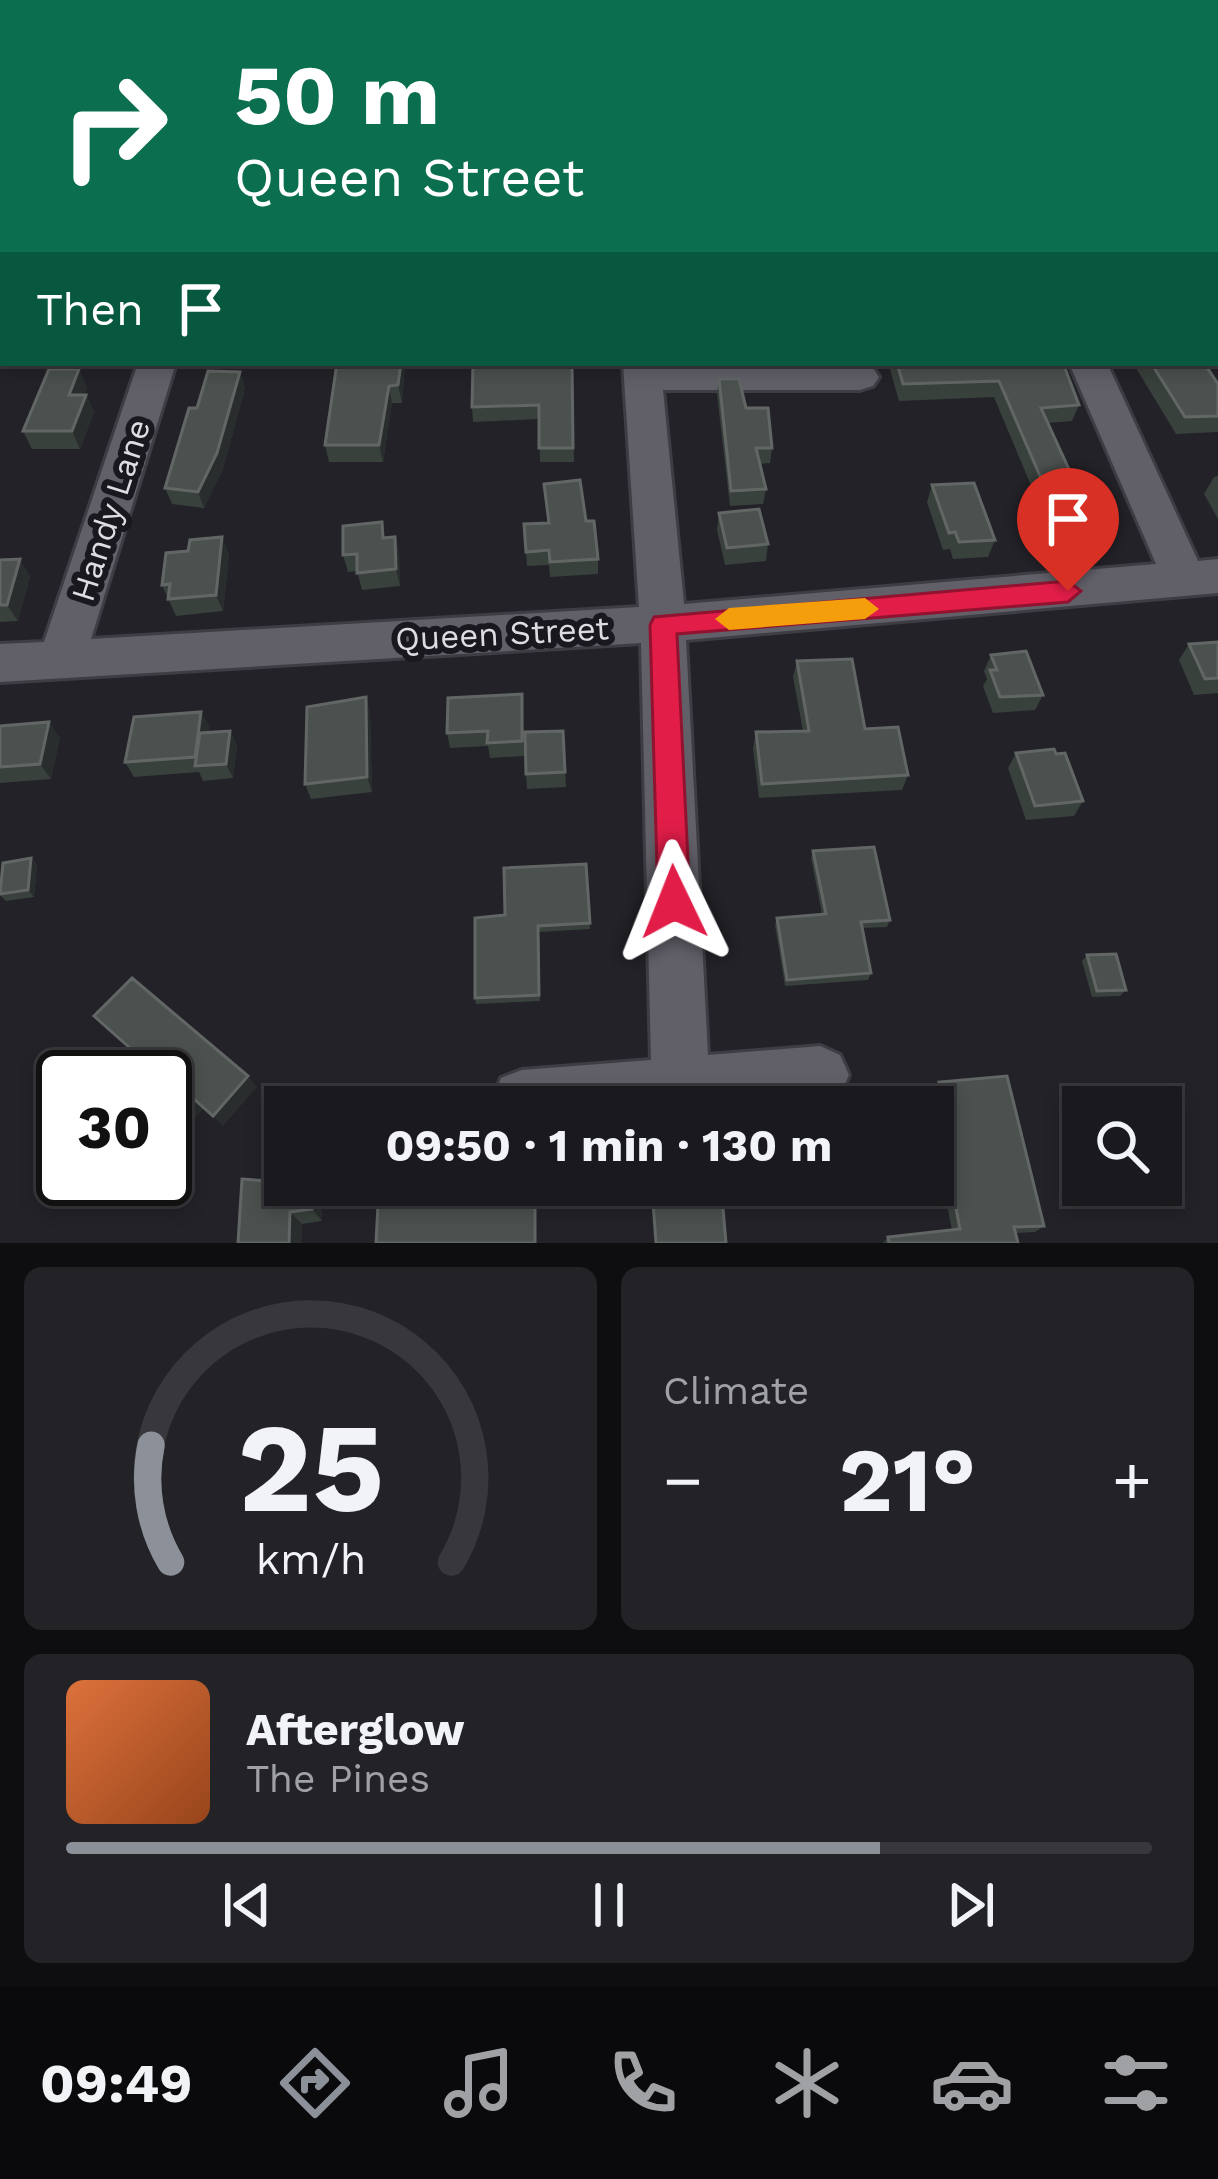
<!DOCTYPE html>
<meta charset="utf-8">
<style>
body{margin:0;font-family:"Work Sans",sans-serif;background:#232327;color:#f1f3f6;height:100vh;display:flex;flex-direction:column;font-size:45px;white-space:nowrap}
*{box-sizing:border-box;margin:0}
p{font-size:39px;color:#9fa1a4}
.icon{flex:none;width:66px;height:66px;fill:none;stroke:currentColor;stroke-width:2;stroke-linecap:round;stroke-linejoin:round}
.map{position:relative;height:1243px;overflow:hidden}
.panel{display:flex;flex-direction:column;gap:24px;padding:24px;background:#0e0e10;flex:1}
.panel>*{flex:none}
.guide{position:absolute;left:0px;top:0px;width:1218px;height:366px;box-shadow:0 6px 18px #0003,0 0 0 3px #38383c;background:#0b6e4f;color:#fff;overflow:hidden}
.buttons{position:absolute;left:1062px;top:1086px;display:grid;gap:24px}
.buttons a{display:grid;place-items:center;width:120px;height:120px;border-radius:0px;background:#1a1a1e;box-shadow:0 6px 18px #0003,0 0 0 3px #38383c;font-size:60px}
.speed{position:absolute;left:36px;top:1050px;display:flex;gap:24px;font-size:60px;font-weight:700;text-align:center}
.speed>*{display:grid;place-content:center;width:156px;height:156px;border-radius:50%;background:#1a1a1e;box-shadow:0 6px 18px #0003,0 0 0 3px #38383c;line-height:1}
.speed .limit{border:6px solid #111;border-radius:18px;background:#fff;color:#111}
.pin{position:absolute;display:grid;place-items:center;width:102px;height:102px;color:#fff;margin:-123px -51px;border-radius:50% 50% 50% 0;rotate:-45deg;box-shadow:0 0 12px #0007}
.pin .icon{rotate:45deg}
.me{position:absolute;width:132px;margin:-66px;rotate:358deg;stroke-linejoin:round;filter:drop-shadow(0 0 9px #0008)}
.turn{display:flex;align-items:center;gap:42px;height:252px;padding:0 36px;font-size:54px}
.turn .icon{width:156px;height:156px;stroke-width:2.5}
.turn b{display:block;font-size:84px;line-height:102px}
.then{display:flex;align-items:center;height:114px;padding:0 36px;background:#0003;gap:24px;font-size:45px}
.big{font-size:90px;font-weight:700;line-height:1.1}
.panel .card{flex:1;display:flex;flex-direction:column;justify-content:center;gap:18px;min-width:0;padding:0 42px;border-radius:18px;background:#232327}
.panel .dial{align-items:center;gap:0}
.dial svg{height:312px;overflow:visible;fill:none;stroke:#38383c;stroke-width:7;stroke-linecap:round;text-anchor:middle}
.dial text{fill:#f1f3f6;stroke:none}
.song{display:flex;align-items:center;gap:36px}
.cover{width:144px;height:144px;border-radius:18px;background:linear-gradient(135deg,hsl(20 70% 55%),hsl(20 70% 35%))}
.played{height:12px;border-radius:6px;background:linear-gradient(90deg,#8c9099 75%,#38383c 75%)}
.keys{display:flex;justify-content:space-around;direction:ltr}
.heat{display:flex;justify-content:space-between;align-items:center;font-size:66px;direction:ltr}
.panel .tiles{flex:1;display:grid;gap:24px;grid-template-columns:1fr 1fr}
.card:last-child{grid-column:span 2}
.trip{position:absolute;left:264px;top:1086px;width:690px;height:120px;border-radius:0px;background:#1a1a1e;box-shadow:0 6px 18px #0003,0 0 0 3px #38383c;font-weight:700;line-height:120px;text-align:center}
.dock{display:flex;height:192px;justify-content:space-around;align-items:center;background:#0a0a0c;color:#9fa1a4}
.dock .icon{width:84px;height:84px}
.dock .current{color:#8c9099}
.dock b{font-size:54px;color:#f1f3f6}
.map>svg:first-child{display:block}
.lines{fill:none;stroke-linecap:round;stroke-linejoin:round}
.minor-casing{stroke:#3d3d43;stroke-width:6}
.minor{fill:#616069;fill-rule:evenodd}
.wall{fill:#39413c}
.shaded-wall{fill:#292d2d}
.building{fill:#4b514e;stroke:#626765;stroke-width:3}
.route{fill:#e11d48;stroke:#92132f;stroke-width:3}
.slow{fill:#f59e0b}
.labels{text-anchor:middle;stroke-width:12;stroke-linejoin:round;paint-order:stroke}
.street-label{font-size:33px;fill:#dcdce1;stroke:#19181f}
</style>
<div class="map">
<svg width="1218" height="1243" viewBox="0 0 1218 1243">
<rect width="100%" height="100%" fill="#222228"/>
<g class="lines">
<!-- minor casing -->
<g class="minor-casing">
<path id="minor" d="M11 0H39L10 3Z
M313 0H341L312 3Z
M606 0H634V3H606Z
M1165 0H1194L1196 3H1167Z
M1215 37 1218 38V59L1215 58Z
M3 39V62L0 63V40Z
M138 363H176L91 639 639 607 623 363 860 364 873 368 879 377 873 386 860 390H663L684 604 1156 564 1069 363H1107L1198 561 1218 559V593L686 640 708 1055 820 1046 840 1055 849 1075 840 1095 820 1104 496 1107 493 1099 501 1078 522 1070 651 1060 641 643 0 682V644L44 642Z"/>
</g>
<!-- minor -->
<use href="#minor" class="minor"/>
</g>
<!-- wall -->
<path class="wall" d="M215 0H278L277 3H216Z
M405 363 402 403H392L383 462H329L325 445Z
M572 363 574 462H540L539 419 473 422 472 407Z
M891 363H1063L1079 405 1072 421 1048 423 1078 489 1099 518 1092 534 1045 535 1035 506 1037 500 994 397 899 401 890 369Z
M1133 363H1204L1218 384V432L1176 434Z
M240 372 245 388 223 469 204 508 172 504 165 488 197 408Z
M719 379 746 408 772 448 770 463 759 464 766 489 763 504 730 506 717 394Z
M87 387 84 395H86L94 412 80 449H32L23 431Z
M1218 476V519L1204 494 1214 477Z
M544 484 586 521 598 559V574L550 577 549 565 527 566 524 524 548 523Z
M932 485 995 540 988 557 953 559 950 549 943 550 927 502Z
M719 513 768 544 766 561 725 565 717 530Z
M395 537 399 553 400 586 362 590 357 571 348 572 343 555 386 538Z
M229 554 223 611 176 616 162 585Z
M0 560 30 576 18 621 0 622Z
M1218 642V693L1194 695 1179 660 1189 644Z
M991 655 1043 695 1035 710 993 713 983 686 987 679 984 671Z
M797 661 865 729 908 775 902 790 759 798 753 748 756 732 803 731 793 677Z
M366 697 370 713 372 792 311 799 305 784Z
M523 709 524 756 490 758 488 746 450 748 447 733Z
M201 712 209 727 208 732 230 731 237 746 233 778 203 781 199 772 134 777 125 762Z
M0 726 60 737 51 779 0 783Z
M563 731 566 787 527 789 526 774Z
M1016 753 1083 801 1074 816 1026 820 1008 768Z
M813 851 890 920 887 927 862 928 871 973 868 980 785 986 775 925 777 918 822 914 811 858Z
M31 858 37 865 34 897 6 901 0 895V887Z
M586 864 590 929 539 932 540 1001 476 1004 475 998 505 915Z
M1087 955 1126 990 1120 996 1092 997 1082 961Z
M939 1082 1044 1226 1035 1232 1016 1233 1018 1243H883L888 1237 952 1230 938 1159 946 1151 932 1091Z
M272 1184 317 1185 322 1191V1221L302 1224 301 1243Z"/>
<!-- shaded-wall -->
<path class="shaded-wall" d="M401 363H405L402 403 398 385Z
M79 369 87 387 77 412 69 395Z
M240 372 245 388 223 469 204 508 198 492Z
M389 386 392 403 383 462 379 445Z
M86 395 94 412 80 449 72 431Z
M222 537 229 554 223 611 216 595Z
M395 537 399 553 400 586 396 569Z
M20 559 30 576 18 621 7 605Z
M366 697 370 713 372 792 367 777Z
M201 712 209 727 204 765H199L195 757Z
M49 722 60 737 51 779 40 764Z
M230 731 237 746 233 778 226 764Z
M31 858 37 865 34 897 28 890Z
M248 1076 257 1087 223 1126 213 1116Z
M194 1099 203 1109 195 1118 186 1108Z
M312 1185H317L322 1191V1221L312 1209Z
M290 1212 302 1224 301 1243H289Z"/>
<!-- building -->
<path class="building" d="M73 0H123L122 3H71Z
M372 0H414L413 3H371Z
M551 0H580V3H551Z
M673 0H704V3H674Z
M788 0H1158L1160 3H790Z
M1215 147 1218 155V303L1215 304Z
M337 363H401L398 385 389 386 379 445H325Z
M473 363H572L573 448H539V405L472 407Z
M897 363H1063L1079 405 1041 408 1078 489 1088 488 1099 518 1052 520 1041 490H1046L999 381 903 384Z
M1151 363H1204L1218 384V416L1185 417Z
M49 369H79L69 395H86L72 431H23Z
M208 371 240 372 217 453 198 492 165 488 189 408H197Z
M719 379H739L746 408H768L772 448H756L766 489 731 491Z
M580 480 586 521H594L598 559 550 562 549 550 526 552 524 524 549 523 544 484Z
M974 483 995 540 959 542 955 532 949 533 932 485Z
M759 509 768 544 727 548 719 513Z
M382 522 383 538 395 537 396 569 357 573V554L343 555V526Z
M222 537 216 595 168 599 170 584 162 585 166 553 188 551 190 540Z
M20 559 7 605H0V560Z
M1218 642V678L1205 679 1189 644Z
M1026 651 1043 695 1000 697 990 670H997L991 655Z
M852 659 865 729 898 727 908 775 762 784 756 732 809 731 797 661Z
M522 694V741L487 743 488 731 447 733 448 698Z
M366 697 367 777 305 784 307 707Z
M201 712 195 757 125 762 134 717Z
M49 722 40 764 0 767V726Z
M230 731 226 764 195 766 200 733Z
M563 731 565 772 526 774 525 732Z
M1054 749 1056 754 1065 753 1083 801 1035 806 1016 753Z
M874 847 890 920 861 922 871 973 787 980 777 918 826 914 813 851Z
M31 858 28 890 0 894 3 863Z
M586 864 590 923 538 926 539 995 475 998V918L505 915 504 868Z
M1116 954 1126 990 1097 991 1087 955Z
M132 978 248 1076 213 1116 194 1099 186 1108 165 1091V1077H148L124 1056 131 1049 94 1016Z
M1007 1076 1044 1226 1014 1227 1018 1243H889L888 1237 960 1229 945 1151H955L939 1082Z
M242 1179 269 1181V1184L285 1182V1185H312V1209L290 1212 289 1243H238Z
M379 1185H453L535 1189V1243H376Z
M721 1185 726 1243H656L652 1188Z"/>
<!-- route -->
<path class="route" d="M1068 581 1081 591 1068 602 677 634 690 902 685 913 674 917 662 913 658 902 650 625 654 617Z"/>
<!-- slow -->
<path class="slow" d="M865 598 879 609 865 619 729 630 715 619 729 608Z"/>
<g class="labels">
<!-- street labels -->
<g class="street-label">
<text transform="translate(110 510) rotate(-72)" y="12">Handy Lane</text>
<text transform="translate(502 633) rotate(-3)" y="12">Queen Street</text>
</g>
</g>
</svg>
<div class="buttons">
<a><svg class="icon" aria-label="search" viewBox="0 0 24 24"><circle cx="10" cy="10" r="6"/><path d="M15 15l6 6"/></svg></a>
</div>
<div class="speed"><div class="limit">30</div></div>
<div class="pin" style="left:1068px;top:591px;background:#d93025"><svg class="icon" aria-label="arrive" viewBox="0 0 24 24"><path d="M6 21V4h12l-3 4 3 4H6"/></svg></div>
<svg class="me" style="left:674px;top:902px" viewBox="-20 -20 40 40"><path d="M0-17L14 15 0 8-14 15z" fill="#e11d48" stroke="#fff" stroke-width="4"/></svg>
<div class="trip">09:50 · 1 min · 130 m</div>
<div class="guide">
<div class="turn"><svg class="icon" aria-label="right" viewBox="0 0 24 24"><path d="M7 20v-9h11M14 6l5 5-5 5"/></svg><div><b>50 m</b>Queen Street</div></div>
<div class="then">Then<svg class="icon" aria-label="arrive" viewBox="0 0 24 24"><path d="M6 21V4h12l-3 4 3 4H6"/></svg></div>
</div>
</div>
<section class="panel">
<div class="tiles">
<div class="card dial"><svg viewBox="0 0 100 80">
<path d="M14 69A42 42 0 1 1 86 69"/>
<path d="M14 69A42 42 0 0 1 9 39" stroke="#8c9099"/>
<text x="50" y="56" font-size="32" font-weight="700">25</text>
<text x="50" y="72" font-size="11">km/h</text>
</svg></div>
<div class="card"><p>Climate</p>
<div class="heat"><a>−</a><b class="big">21°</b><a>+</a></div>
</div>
<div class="card">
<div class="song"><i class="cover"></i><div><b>Afterglow</b><p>The Pines</p></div></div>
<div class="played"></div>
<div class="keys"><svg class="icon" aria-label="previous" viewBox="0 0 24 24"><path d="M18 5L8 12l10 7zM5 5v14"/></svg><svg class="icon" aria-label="pause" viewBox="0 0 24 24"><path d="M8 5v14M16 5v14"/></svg><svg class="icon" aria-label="next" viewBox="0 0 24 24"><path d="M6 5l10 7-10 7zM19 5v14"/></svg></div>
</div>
</div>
</section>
<nav class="dock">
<b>09:49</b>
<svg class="icon current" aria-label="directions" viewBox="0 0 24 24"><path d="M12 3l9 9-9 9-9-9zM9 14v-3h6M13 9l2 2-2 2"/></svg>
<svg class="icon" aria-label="music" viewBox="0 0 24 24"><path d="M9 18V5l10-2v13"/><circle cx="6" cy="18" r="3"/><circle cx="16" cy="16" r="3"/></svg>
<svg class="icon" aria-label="phone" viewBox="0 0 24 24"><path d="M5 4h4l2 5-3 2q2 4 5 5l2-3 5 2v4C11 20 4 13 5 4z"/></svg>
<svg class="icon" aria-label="climate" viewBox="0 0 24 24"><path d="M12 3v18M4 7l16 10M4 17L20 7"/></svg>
<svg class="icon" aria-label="car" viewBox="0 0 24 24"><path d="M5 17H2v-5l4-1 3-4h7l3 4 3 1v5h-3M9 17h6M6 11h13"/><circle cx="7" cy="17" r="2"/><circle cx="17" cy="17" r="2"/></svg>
<svg class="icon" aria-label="filters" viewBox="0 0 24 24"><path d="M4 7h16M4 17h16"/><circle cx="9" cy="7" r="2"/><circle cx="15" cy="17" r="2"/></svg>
</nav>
